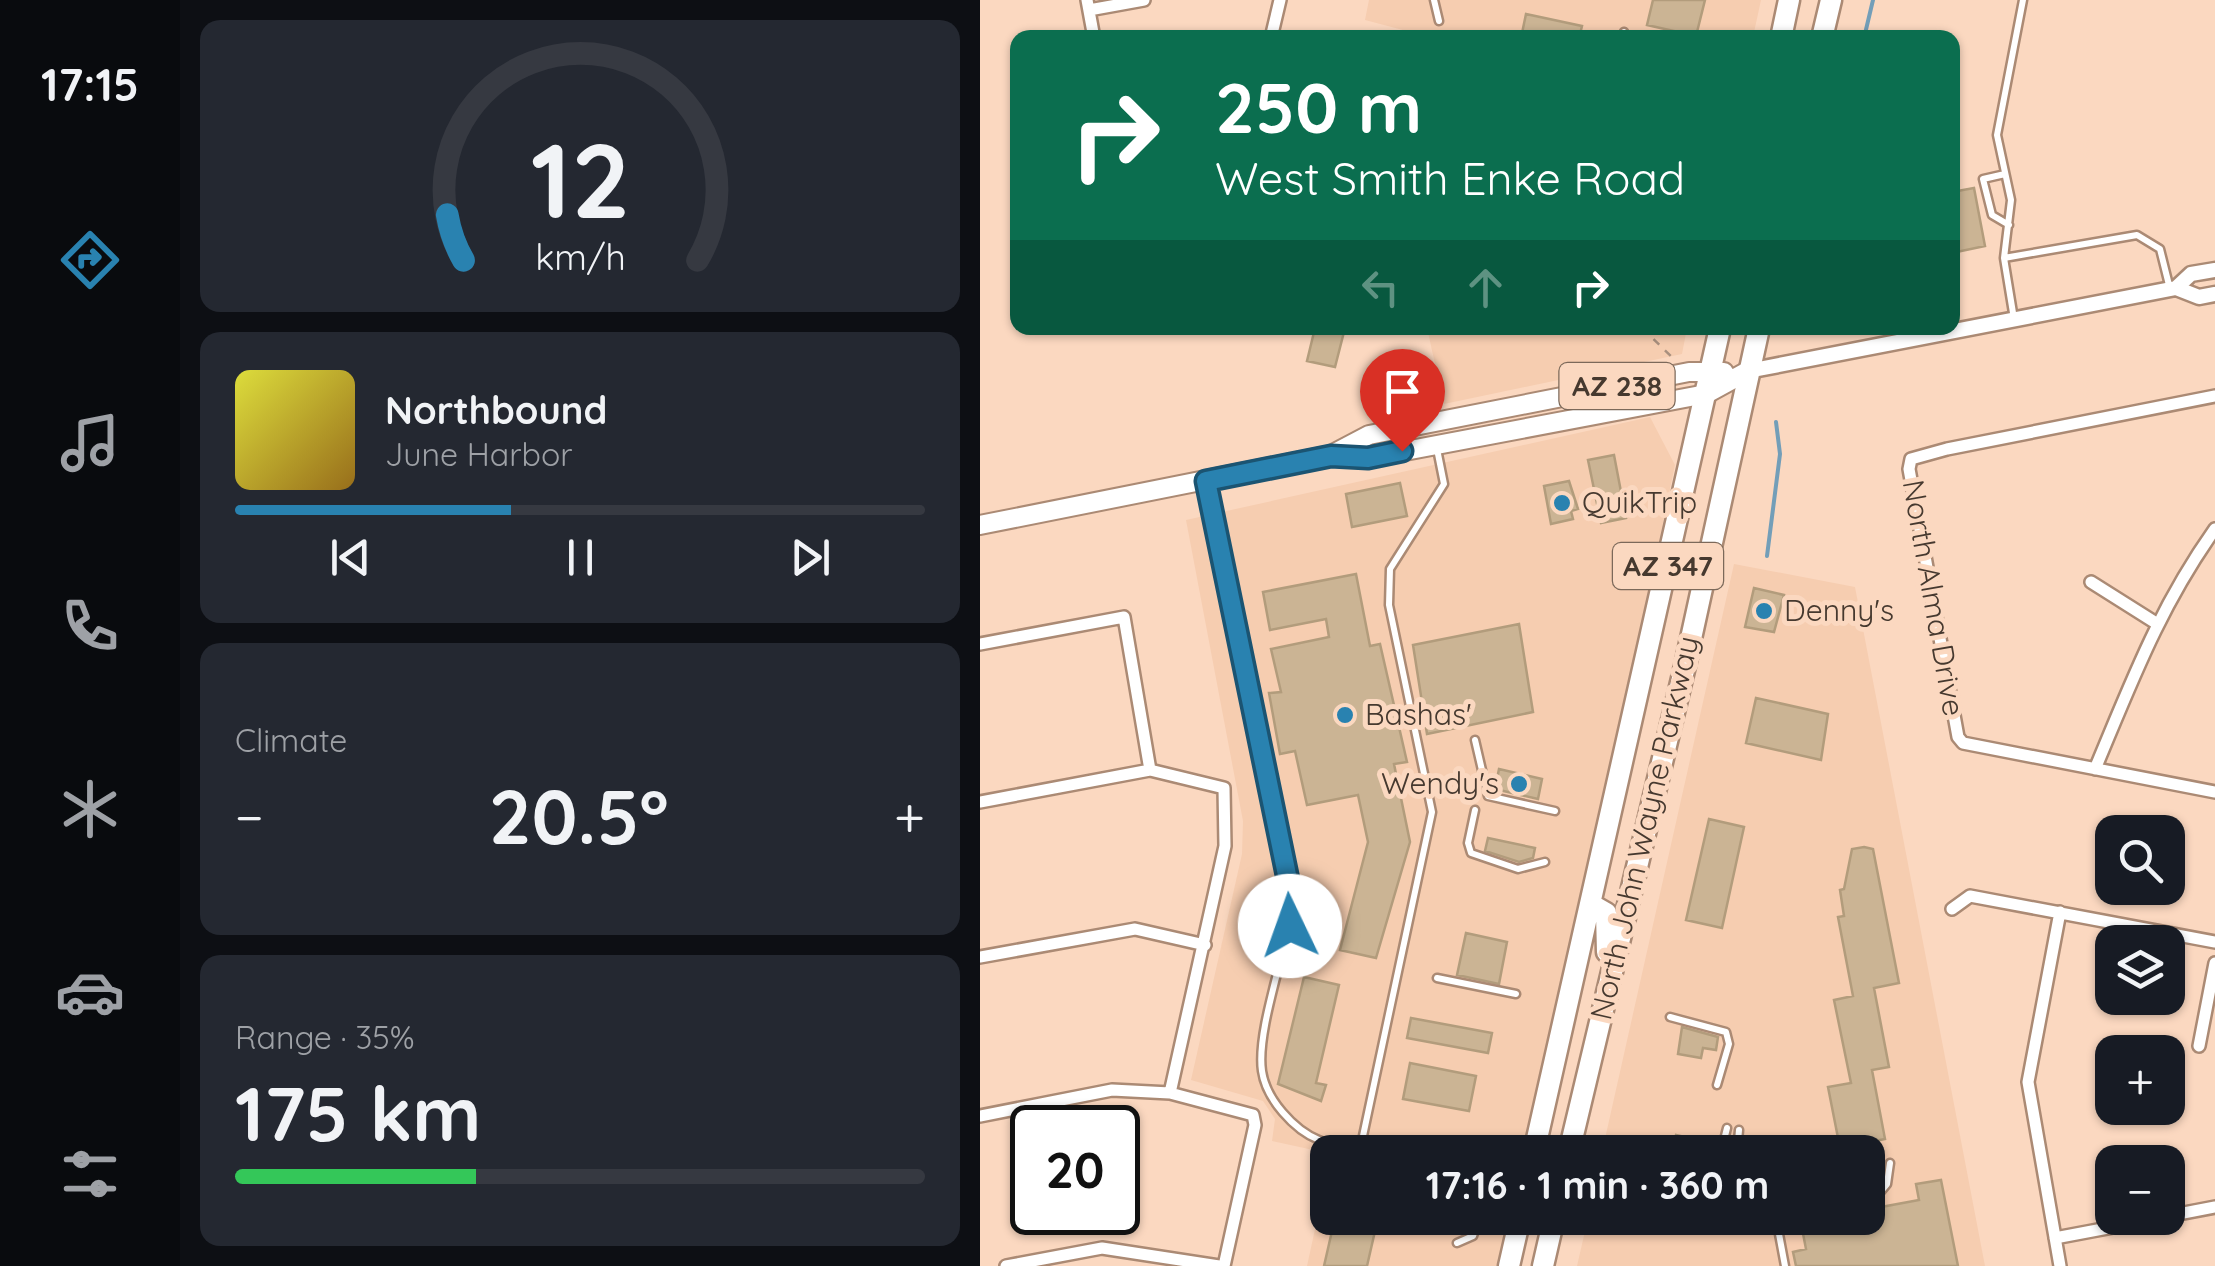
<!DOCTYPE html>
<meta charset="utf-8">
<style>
body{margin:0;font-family:Quicksand,sans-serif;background:#242831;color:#f1f3f6;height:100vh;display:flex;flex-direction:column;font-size:38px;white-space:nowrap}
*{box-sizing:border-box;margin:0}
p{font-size:32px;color:#9ea1a6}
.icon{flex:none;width:55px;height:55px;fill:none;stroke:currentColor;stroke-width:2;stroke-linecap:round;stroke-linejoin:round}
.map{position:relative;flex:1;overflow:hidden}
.drawer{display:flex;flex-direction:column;gap:20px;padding:20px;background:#0d0f14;width:800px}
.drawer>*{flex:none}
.top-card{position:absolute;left:30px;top:30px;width:950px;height:305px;border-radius:20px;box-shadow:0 2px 8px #0004;background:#0b6e4f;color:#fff;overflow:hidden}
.buttons{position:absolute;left:1115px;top:815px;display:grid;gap:20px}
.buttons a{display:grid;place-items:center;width:90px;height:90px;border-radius:20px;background:#171b24;box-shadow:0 2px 8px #0004;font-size:50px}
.speed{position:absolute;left:30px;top:1105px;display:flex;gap:20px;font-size:50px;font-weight:700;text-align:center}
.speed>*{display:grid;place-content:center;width:130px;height:130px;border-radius:50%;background:#171b24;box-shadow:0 2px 8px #0004;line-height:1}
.speed .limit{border:5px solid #111;border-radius:15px;background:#fff;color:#111}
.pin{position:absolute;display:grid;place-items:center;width:85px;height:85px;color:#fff;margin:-102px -42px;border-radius:50% 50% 50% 0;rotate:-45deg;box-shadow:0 0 10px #0007}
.pin .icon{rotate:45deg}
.me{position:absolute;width:110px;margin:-55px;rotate:357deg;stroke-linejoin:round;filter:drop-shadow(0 0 8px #0008)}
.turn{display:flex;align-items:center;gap:35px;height:210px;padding:0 40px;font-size:45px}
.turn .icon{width:130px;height:130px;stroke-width:2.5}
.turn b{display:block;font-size:70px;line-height:85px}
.lanes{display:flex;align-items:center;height:95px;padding:0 40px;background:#0003;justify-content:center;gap:50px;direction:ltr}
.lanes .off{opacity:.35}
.big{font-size:75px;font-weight:700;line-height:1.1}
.drawer .card{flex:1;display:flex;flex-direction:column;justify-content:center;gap:15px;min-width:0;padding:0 35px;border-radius:20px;background:#242831}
.drawer .dial{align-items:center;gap:0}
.dial svg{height:260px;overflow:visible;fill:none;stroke:#363941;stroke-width:7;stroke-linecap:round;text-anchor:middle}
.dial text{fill:#f1f3f6;stroke:none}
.song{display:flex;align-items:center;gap:30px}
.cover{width:120px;height:120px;border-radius:15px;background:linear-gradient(135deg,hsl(60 70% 55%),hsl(40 70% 35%))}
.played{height:10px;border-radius:5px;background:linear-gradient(90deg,#2982b0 40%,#363941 40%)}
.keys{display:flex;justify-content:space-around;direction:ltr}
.heat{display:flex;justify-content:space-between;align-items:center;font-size:55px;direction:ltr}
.charge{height:15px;border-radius:8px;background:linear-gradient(90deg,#34c759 35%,#363941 0)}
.trip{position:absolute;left:330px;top:1135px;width:575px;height:100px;border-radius:20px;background:#171b24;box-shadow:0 2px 8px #0004;font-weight:700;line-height:100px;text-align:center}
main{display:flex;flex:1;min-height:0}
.tab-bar{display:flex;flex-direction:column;width:180px;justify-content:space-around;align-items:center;background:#090b0e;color:#9ea1a6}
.tab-bar .icon{width:70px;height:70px}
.tab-bar .current{color:#2982b0}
.tab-bar b{font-size:45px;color:#f1f3f6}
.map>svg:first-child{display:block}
.built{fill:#f6cdb0}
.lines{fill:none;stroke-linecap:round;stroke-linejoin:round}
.stream{stroke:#739eb8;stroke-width:4}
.building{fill:#cbb494;stroke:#b29c7c;stroke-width:2.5}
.service-casing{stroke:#ab8a74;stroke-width:11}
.minor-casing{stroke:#ab8a74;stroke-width:16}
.tertiary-casing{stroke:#ab8a74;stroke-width:19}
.primary-casing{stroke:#ab8a74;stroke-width:22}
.trunk-casing{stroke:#ab8a74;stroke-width:25}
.path{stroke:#a9907e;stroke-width:2.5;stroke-dasharray:8 8;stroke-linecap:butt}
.service{stroke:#fff;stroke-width:6}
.minor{stroke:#fff;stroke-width:11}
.tertiary{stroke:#fff;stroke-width:14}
.primary{stroke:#fff;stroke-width:18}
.trunk{stroke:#fff;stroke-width:20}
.route-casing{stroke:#1b5472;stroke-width:25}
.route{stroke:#2982b0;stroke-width:18}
.poi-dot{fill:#2982b0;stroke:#fbd8c0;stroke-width:4}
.labels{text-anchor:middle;stroke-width:10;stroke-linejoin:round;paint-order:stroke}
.shield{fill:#fbd8c0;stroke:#7c695a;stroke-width:2.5}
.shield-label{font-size:28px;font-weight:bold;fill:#46392f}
.poi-label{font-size:30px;fill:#46392f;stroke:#fbd8c0;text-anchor:start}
.street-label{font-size:30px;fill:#46392f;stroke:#fbd8c0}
</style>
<main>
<nav class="tab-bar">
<b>17:15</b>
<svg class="icon current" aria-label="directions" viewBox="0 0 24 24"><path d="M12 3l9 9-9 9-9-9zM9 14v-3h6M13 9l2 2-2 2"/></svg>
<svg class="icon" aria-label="music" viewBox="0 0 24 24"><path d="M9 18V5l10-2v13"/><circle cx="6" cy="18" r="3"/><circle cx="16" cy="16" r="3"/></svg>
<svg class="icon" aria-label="phone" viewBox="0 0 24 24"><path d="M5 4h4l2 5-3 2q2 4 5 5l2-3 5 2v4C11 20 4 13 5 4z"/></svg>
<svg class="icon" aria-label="climate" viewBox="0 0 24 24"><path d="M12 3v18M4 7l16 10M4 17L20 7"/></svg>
<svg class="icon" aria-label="car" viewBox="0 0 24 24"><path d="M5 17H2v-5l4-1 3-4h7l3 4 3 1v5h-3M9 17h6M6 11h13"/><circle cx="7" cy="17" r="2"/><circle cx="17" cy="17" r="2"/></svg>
<svg class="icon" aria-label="filters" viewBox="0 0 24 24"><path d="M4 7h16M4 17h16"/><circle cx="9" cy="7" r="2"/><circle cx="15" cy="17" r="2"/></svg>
</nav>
<section class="drawer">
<div class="card dial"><svg viewBox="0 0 100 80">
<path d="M14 69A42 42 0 1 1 86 69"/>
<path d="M14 69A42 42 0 0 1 9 55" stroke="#2982b0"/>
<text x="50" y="56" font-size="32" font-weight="700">12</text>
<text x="50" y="72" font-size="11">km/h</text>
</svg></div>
<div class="card">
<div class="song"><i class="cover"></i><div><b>Northbound</b><p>June Harbor</p></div></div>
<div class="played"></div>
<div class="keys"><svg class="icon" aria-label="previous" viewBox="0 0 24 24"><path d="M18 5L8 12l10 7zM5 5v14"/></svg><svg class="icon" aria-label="pause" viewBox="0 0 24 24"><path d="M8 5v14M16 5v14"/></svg><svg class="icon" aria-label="next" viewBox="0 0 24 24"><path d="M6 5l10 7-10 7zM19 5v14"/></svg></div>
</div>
<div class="card"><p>Climate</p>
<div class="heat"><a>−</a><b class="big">20.5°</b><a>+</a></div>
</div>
<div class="card"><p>Range · 35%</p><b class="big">175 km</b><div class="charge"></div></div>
</section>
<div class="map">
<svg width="1235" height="1266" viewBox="0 0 1235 1266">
<rect width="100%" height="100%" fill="#fbd8c0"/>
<!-- built -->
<path class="built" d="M389 0H781L773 37 453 38 385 20Z
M447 328H707L702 354 464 404Z
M670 417 695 465 552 1152 347 1153 292 1141 295 1119 283 1101 211 1080 262 854 263 821 206 520Z
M754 564 875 587 1005 1266H597L608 1218H888V1152H622Z
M347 1174 348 1218H538L528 1266H327Z"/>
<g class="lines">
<!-- stream -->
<path class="stream" d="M884 38 893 0
M787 556 800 454 796 422"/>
</g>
<!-- building -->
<path class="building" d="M673 0H725L716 36 667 25Z
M546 14 602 26 599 38H541Z
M994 188 1005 246 972 253V192Z
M335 328H365L355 367 327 361Z
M634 455 646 518 621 523 608 460Z
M589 481 598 509 591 511 593 519 571 524 564 486Z
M420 483 427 516 372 527 366 494Z
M376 574 390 646 400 644 427 762 414 764 430 842 396 958 360 950 388 842 378 795 327 805 315 751 300 754 289 693 301 692 291 649 349 637 346 619 290 630 283 592Z
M774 588 804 595 794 632 765 627Z
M539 624 553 712 447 734 433 645Z
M776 698 848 714 841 760 766 743Z
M519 769 562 779 558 799 515 789Z
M729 819 764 827 742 928 706 920Z
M508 838 555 848 553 858 539 862 505 851Z
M884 847 893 849 919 983 894 988 909 1067 892 1070 905 1139 860 1148 848 1087 871 1083 854 1000 873 996 858 917 864 916 860 890 864 889 872 849Z
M486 933 527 942 519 984 477 975Z
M324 977 359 985 336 1083 346 1085 341 1101 298 1084Z
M431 1018 512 1033 508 1053 427 1038Z
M702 1027 738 1037 736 1050 723 1048 721 1058 698 1054Z
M430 1063 496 1076 489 1111 423 1099Z
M696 1135 736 1144 734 1152H692Z
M961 1180 978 1266H816L813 1252 826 1249 820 1218H888L896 1208 939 1200 936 1184Z
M355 1218H398L387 1266H344Z"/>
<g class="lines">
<!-- service casing -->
<g class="service-casing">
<path id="service" d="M454 0 459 21
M643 38 644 32
M1025 174 1003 179 1012 215 1029 225
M1024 258 1157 235 1180 249 1190 289
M1034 319 1024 258 1031 200 1017 135 1043 0
M226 482 313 904C307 950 276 1030 282 1071 286 1099 314 1130 339 1140 355 1147 375 1149 392 1152
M495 740 508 796 575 811
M495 810 488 843 491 853 538 869 565 862
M457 978 536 994
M690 1017 746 1032 749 1044 737 1085
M380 1150 452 812 409 605 410 569 464 484 457 449
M741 1152 747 1128
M757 1152 759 1130
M888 1207 907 1184 910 1163
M796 1218 805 1266
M477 1243 493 1236 499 1218"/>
</g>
<!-- minor casing -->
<g class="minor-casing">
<path id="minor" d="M107 0 114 38
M109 10 164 0
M291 38 300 0
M1235 396 967 449 931 459 929 469 978 737 983 743 1235 792
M1111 582 1176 623
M0 644 144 617 170 770
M1115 769C1152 681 1179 608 1235 529
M0 802 170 770 244 788 245 846 190 1093
M972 909 990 896 1235 942
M0 957 155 929 225 945
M1219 1046 1235 963
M0 1116 132 1090 190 1093 273 1115 275 1125 244 1266
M1188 1216 1235 1207
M1075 1238 1181 1218
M26 1266 122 1248 239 1266
M1080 1266 1048 1082 1080 912"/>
</g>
<!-- tertiary casing -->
<g class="tertiary-casing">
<path id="tertiary" d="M1196 288 1219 297 1235 294
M768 371 1196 288 1211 274 1235 270"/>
</g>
<!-- primary casing -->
<g class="primary-casing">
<path id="primary" d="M351 455 389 435 709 372H744
M0 525 351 455 388 458 726 394 768 371"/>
</g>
<!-- trunk casing -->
<g class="trunk-casing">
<path id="trunk" d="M801 38 809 0
M842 38 851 0
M612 905 626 913 627 952
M554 1152 740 328
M589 1152 705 666 779 328
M529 1266 540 1218
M563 1266 574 1218"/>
</g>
<!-- path -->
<path class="path" d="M662 328 696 361"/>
<!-- service -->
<use href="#service" class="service"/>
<!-- minor -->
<use href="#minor" class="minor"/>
<!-- tertiary -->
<use href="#tertiary" class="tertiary"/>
<!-- primary -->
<use href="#primary" class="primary"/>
<!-- trunk -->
<use href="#trunk" class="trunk"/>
</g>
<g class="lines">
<!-- route casing -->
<g class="route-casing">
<path id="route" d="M310 926 313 904 226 481 351 456 388 458 422 451"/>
</g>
<!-- route -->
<use href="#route" class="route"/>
</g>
<!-- markers -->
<g class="poi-dot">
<circle cx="582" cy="503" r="10"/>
<circle cx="784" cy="611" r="10"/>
<circle cx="365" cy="715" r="10"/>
<circle cx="539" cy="784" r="10"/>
</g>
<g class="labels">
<!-- shield labels -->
<g class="shield">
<rect x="579.5" y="363" width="115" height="46" rx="8"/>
<rect x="633" y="543" width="110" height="46" rx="8"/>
</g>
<g class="shield-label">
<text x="637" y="396">AZ 238</text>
<text x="688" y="576">AZ 347</text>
</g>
<!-- poi labels -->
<g class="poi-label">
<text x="602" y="513">QuikTrip</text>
<text x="804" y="621">Denny's</text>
<text x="385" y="725">Bashas'</text>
<text x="519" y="794" text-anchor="end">Wendy's</text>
</g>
<!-- street labels -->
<g class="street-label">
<text transform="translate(953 598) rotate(80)" y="10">North Alma Drive</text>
<text transform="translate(665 828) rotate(-77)" y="10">North John Wayne Parkway</text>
</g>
</g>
</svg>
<div class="buttons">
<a><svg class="icon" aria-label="search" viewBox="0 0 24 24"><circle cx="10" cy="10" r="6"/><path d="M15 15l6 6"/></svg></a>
<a><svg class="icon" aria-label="layers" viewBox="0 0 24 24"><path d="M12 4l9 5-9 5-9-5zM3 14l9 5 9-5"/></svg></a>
<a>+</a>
<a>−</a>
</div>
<div class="speed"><div class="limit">20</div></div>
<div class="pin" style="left:422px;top:451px;background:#d93025"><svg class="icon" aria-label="arrive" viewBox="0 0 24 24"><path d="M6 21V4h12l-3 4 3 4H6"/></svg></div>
<svg class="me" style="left:310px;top:926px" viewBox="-20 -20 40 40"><circle r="19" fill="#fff"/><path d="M0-13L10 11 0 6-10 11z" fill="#2982b0"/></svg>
<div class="trip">17:16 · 1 min · 360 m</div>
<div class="top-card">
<div class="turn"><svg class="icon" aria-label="right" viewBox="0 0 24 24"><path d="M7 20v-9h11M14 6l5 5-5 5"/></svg><div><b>250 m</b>West Smith Enke Road</div></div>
<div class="lanes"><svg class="icon off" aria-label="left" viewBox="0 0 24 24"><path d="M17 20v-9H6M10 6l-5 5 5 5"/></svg><svg class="icon off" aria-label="ahead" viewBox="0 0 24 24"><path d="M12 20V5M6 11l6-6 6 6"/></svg><svg class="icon" aria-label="right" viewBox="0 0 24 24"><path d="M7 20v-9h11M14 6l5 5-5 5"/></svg></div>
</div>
</div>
</main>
